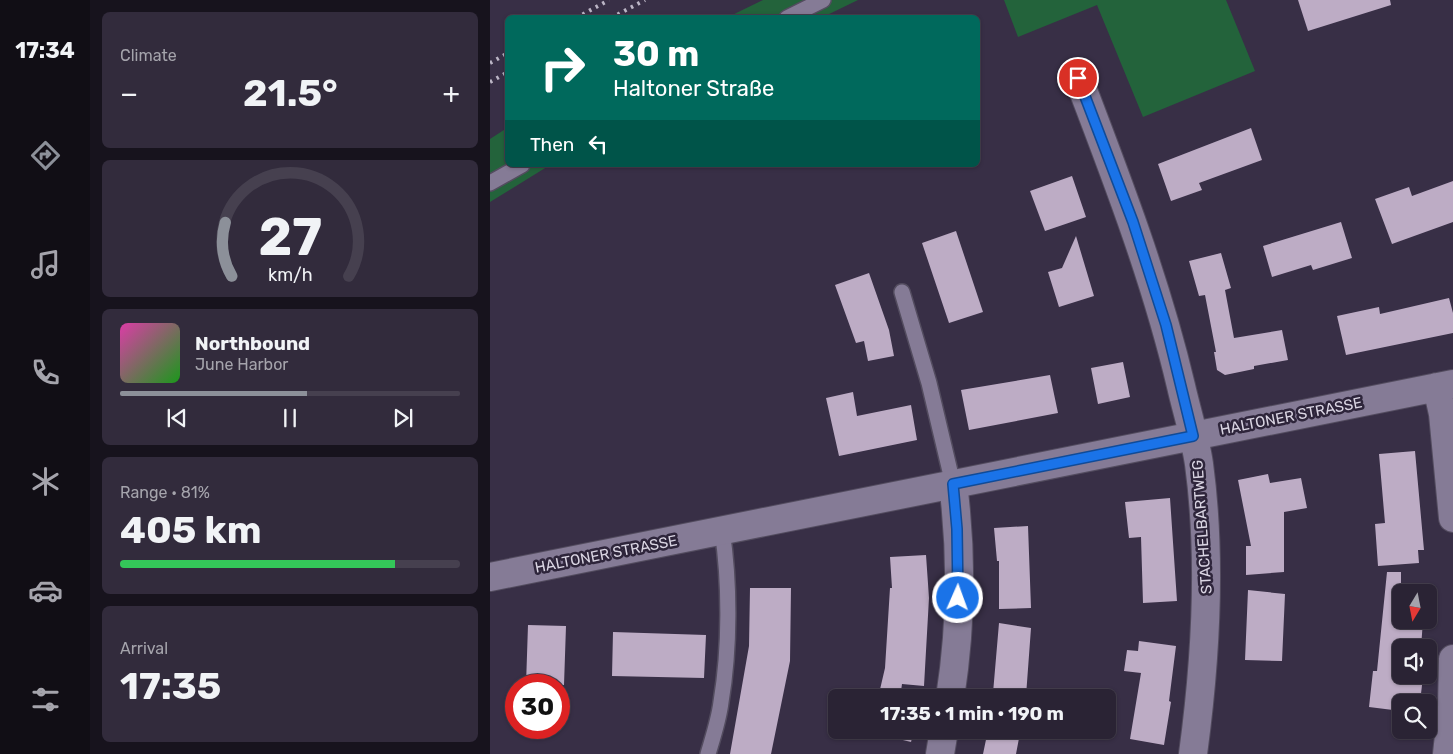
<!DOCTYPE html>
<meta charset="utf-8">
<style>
body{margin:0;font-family:Rubik,sans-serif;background:#322b3c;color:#f1f3f6;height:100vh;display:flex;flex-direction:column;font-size:19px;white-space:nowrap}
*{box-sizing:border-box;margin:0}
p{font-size:16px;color:#a5a4ac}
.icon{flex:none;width:28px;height:28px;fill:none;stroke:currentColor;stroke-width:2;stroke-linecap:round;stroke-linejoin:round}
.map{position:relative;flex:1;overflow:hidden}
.side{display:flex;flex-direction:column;gap:12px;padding:12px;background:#17131d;width:400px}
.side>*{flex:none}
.guide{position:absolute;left:15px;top:15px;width:475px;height:152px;border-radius:8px;box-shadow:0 1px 4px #0004,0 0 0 1px #46404f;background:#00695c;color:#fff;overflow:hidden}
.needle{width:32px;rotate:190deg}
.fabs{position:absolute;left:902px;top:584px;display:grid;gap:10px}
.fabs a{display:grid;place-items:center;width:45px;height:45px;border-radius:8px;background:#2a2334;box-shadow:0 1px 4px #0004,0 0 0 1px #46404f;font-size:25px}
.speed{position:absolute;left:15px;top:674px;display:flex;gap:10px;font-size:25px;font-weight:700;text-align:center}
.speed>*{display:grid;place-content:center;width:65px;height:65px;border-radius:50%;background:#2a2334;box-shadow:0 1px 4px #0004,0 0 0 1px #46404f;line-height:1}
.speed .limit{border:8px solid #d22;background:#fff;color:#111}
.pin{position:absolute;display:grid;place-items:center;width:42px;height:42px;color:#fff;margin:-21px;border:2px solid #fff;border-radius:50%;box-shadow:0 1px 5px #0007}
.me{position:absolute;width:55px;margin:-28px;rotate:2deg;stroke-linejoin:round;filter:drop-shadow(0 0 4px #0008)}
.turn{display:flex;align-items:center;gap:18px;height:105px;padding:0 25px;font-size:22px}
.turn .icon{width:65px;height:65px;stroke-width:2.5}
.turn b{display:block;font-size:35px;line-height:42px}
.then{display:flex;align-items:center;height:48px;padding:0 25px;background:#0003;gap:10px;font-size:19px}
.big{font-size:38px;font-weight:700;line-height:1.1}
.side .tile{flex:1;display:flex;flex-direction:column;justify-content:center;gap:8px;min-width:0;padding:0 18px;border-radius:8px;background:#322b3c}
.side .dial{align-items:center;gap:0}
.dial svg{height:130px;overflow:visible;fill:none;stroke:#46404f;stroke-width:7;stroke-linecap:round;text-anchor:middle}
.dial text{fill:#f1f3f6;stroke:none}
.song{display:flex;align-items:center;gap:15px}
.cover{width:60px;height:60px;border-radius:8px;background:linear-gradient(135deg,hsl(320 70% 55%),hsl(120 70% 35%))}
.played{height:5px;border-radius:2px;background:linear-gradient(90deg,#8c9099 55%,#46404f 55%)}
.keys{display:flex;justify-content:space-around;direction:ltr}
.heat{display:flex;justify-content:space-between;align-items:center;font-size:28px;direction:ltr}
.charge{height:8px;border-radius:4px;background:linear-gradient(90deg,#34c759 81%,#46404f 0)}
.trip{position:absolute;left:338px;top:689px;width:288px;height:50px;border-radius:8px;background:#2a2334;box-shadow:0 1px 4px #0004,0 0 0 1px #46404f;font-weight:700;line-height:50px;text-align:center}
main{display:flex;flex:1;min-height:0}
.dock{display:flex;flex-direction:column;width:90px;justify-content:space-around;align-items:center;background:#110e15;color:#a5a4ac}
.dock .icon{width:35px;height:35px}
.dock .selected{color:#8c9099}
.dock b{font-size:22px;color:#f1f3f6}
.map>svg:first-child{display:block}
.green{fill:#23633b}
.building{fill:#bdacc5}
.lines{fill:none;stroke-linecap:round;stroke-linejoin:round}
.service-casing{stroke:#534c5f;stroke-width:18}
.minor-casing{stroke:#534c5f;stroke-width:30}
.service{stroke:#857b96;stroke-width:15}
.minor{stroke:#857b96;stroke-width:28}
.rail{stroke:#bbb5c5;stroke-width:4;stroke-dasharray:2.5 5;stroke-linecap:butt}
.route-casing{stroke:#114b97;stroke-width:12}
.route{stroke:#1a73e8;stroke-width:9}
.labels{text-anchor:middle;stroke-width:5;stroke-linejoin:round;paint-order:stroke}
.street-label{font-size:15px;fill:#dad5e3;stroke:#2e253b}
</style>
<main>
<nav class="dock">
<b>17:34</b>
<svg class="icon selected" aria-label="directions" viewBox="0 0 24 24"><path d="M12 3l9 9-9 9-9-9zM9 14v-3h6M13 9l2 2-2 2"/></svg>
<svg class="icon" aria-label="music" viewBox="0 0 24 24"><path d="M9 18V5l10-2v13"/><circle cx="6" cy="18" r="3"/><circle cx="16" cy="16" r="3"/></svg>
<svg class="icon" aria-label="phone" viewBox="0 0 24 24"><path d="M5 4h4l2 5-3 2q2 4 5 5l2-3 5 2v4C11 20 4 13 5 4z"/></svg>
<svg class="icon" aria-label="climate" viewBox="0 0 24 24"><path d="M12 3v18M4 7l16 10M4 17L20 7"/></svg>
<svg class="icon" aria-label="car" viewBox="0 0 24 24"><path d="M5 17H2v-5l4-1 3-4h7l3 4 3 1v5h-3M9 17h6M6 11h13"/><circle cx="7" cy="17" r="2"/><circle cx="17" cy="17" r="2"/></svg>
<svg class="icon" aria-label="filters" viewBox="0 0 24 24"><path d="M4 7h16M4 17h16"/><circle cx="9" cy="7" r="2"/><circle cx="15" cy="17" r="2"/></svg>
</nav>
<section class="side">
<div class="tile"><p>Climate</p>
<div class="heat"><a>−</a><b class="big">21.5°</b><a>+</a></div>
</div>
<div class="tile dial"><svg viewBox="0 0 100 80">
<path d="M14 69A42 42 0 1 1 86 69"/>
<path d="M14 69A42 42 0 0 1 10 36" stroke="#8c9099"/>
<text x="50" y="56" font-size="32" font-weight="700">27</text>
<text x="50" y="72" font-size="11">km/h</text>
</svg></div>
<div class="tile">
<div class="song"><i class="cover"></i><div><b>Northbound</b><p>June Harbor</p></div></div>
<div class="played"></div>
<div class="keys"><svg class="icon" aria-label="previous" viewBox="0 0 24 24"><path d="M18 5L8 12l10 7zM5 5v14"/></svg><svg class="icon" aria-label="pause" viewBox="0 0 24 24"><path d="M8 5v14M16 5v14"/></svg><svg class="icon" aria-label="next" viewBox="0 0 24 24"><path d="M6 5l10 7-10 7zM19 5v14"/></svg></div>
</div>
<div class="tile"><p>Range · 81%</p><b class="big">405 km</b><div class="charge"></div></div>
<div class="tile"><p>Arrival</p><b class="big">17:35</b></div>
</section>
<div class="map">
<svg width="963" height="754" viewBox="0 0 963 754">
<rect width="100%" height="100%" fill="#382f46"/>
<!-- green -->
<path class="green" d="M273 0H368L333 17 236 18Z
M514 0H736L765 71 653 117 607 5 528 37Z
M17 128 18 165H60L0 202V139Z"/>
<!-- building -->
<path class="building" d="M808 0H900L901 5 818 31Z
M761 128 772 160 709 183 712 190 681 201 668 164Z
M582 176 596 217 555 231 540 191Z
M963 181V222L902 244 885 199 919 187 922 196Z
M851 222 862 258 823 270 821 265 782 277 773 246Z
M466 231 493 312 459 323 432 243Z
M586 236 604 296 569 307 558 272 572 268Z
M731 253 741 288 735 290 744 338 792 330 798 360 764 366V369L735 375 727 370 724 352H726L715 295 709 296 699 261Z
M379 273 399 330 404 356 378 361 374 341 366 343 345 285Z
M959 298 963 313V333L856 355 847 316 889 307 890 314Z
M633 362 640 397 608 404 601 368Z
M560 375 568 413 479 430 471 390Z
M363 392 367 416 421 405 427 440 349 456 336 398Z
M925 451 934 550H928L929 563 888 566 885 524 895 523 889 454Z
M778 474 780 483 811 478 817 508 794 512V572L756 575V546H761L748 480Z
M680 498 687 601 653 603 651 537 639 538 635 502Z
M538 526 541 608 509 609V561H507L504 528Z
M436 555 439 598 434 686 412 684 410 698H388L395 668 400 588H402L400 557Z
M897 572H911V620H933L931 648H911V675L933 677 930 702H911V711L879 707 883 671H887Z
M260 588H301L300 661 281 754H240L259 646Z
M758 590 795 594 792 661 755 660Z
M509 623 541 628 536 696 503 693Z
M38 625 76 626 74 685H36Z
M123 632 216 635 214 678 122 676Z
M649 641 686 646 679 701 681 702 674 745 640 739 651 673 634 671 637 650 648 651Z
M380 730H424L421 742 380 732Z
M498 730 530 733 526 754H493Z"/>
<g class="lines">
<!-- service casing -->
<g class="service-casing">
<path id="service" d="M297 18 333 0
M0 183 32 165
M412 292 439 383 463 484
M218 754C223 737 229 719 231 702 240 648 240 583 232 530"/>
</g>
<!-- minor casing -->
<g class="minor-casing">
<path id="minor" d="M588 77C627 179 666 280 691 386 697 412 705 437 709 464 722 560 716 658 703 754
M947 387 953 414 963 518
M0 577 963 384
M460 698C471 628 472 554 463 484
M450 754 454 730
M957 754 962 707 963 659"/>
</g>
<!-- service -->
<use href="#service" class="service"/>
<!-- minor -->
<use href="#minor" class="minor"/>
<!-- rail -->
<path class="rail" d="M86 18 119 0
M121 18 155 0
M0 63 18 53
M0 82 18 72"/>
</g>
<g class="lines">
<!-- route casing -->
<g class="route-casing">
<path id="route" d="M468 598 467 529 463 484 703 436 676 325 643 222 588 78"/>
</g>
<!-- route -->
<use href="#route" class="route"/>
</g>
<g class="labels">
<!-- street labels -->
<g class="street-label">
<text transform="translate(801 416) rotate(-11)" y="5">HALTONER STRASSE</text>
<text transform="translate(712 527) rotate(-94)" y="5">STACHELBARTWEG</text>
<text transform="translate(116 554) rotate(-11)" y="5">HALTONER STRASSE</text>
</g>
</g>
</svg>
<div class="fabs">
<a><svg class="needle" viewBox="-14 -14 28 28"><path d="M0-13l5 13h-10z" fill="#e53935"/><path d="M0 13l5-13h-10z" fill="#a5a4ac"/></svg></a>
<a><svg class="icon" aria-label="sound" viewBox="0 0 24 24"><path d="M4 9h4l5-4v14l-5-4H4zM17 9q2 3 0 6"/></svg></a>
<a><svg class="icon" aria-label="search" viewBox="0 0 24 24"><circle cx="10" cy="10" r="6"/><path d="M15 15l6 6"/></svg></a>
</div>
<div class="speed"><div class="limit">30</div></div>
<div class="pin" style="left:588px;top:78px;background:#d93025"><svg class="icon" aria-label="arrive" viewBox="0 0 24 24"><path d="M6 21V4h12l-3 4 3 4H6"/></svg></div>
<svg class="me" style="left:468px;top:598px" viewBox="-20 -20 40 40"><circle r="17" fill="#1a73e8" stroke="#fff" stroke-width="3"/><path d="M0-11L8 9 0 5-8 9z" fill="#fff"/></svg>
<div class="trip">17:35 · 1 min · 190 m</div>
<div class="guide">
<div class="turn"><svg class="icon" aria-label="right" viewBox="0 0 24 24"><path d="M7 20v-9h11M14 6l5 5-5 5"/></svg><div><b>30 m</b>Haltoner Straße</div></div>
<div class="then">Then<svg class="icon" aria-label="left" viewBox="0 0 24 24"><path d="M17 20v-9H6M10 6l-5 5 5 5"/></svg></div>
</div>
</div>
</main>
